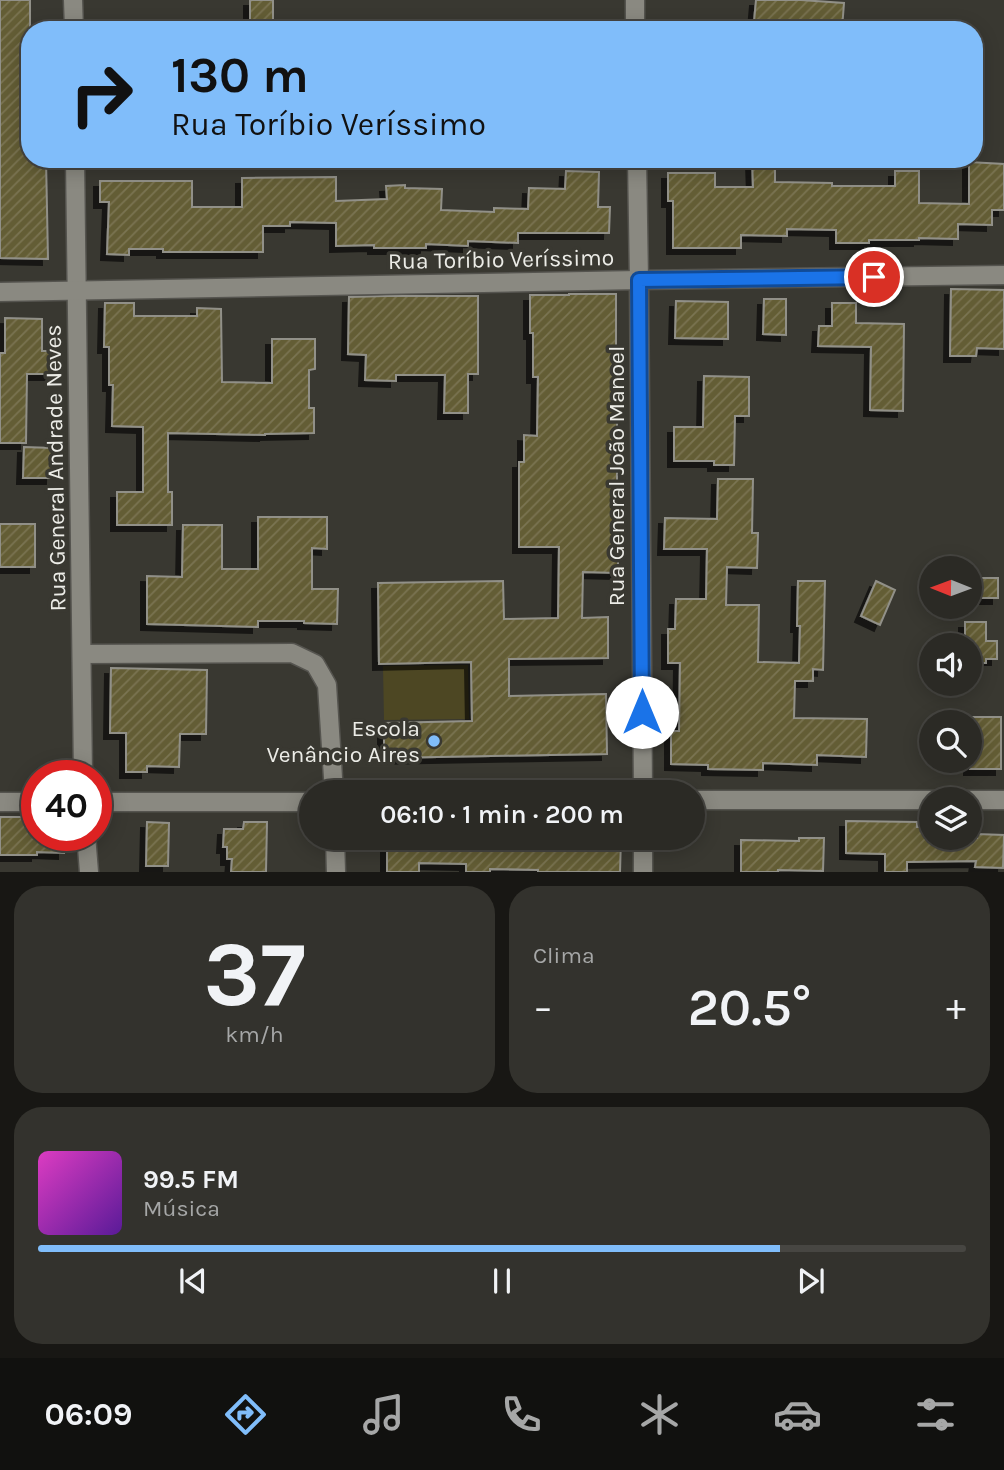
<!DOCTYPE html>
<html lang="pt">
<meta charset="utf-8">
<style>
body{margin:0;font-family:Karla,sans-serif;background:#33322d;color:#f1f3f6;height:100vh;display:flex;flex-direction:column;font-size:26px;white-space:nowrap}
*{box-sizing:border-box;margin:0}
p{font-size:23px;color:#a6a7a7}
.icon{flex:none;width:38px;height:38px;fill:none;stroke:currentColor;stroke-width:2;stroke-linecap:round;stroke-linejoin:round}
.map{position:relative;height:872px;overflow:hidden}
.drawer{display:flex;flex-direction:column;gap:14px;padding:14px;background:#181714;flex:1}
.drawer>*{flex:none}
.hud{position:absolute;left:21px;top:21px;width:962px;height:147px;border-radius:28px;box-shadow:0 4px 18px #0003,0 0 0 2px #474642;background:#80bdfa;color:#111;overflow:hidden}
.needle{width:46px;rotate:271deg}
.fabs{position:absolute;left:919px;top:556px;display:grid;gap:14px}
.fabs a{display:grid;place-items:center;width:63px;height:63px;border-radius:50%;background:#2b2a25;box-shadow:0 4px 18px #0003,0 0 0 2px #474642;font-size:35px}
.speed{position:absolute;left:21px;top:760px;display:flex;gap:14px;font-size:35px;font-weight:700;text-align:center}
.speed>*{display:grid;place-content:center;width:91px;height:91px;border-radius:50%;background:#2b2a25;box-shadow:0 4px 18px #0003,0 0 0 2px #474642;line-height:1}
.speed .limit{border:10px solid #d22;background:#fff;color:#111}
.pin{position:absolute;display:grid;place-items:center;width:60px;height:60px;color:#fff;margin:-30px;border:4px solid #fff;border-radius:50%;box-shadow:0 2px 7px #0007}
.me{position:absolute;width:77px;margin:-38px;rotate:0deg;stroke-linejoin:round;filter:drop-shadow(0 0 5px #0008)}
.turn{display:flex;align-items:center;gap:24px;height:147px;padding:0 35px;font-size:32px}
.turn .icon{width:91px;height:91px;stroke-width:2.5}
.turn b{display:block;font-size:49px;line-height:60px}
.big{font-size:52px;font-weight:600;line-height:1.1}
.drawer .widget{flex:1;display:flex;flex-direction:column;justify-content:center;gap:10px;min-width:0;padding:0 24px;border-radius:28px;background:#33322d}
.drawer .dial{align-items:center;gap:0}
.dial b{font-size:91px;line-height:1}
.song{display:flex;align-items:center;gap:21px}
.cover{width:84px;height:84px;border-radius:10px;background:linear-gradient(135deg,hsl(310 70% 55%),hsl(270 70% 35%))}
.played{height:7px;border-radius:4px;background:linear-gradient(90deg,#80bdfa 80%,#474642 80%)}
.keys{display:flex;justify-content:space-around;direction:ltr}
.heat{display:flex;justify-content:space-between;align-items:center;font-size:38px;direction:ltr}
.drawer .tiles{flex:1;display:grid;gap:14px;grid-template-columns:1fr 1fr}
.widget:last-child{grid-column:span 2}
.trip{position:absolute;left:299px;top:780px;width:406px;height:70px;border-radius:35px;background:#2b2a25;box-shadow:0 4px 18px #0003,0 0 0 2px #474642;font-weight:600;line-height:70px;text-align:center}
.tab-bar{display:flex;height:112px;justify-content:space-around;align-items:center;background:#11110f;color:#a6a7a7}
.tab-bar .icon{width:49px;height:49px}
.tab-bar .on{color:#80bdfa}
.tab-bar b{font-size:32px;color:#f1f3f6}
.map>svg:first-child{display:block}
.grass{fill:#4d4723}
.building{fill:url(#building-hatch);stroke:#919088;stroke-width:2;filter:url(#shadow)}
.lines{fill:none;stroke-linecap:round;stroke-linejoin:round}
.street-casing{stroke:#55544f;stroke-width:21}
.secondary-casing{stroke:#55544f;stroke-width:21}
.street{stroke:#8a8981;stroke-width:18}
.secondary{stroke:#8a8981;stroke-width:18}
.route-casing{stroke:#114b97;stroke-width:18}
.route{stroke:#1a73e8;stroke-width:12}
.poi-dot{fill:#80bdfa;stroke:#393831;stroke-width:2.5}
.labels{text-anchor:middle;stroke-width:7;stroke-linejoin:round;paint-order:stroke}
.street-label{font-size:23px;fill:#ecece7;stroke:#393831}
.poi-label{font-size:23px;fill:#ecece7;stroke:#393831;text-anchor:end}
</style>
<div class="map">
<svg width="1004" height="872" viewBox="0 0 1004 872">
<defs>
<pattern id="building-hatch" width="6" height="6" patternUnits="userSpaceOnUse" patternTransform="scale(1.75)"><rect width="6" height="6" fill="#645d35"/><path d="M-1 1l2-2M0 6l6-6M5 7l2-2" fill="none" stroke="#7a7452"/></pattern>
<filter id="shadow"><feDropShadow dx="-6" dy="6" stdDeviation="0" flood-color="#0009"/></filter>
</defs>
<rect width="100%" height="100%" fill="#393831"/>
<!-- grass -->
<path class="grass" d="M468 665 469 719 384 720 383 666Z"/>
<!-- building -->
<path class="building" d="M0 0H30V159H46L48 259 0 258Z
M250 0H273V21L250 20Z
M756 0H801L844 3 842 29 754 22Z
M752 159H775V182L832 183V186H895V171H919V203L969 204V162L1004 164V210H992V225L958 224V239L919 238V240H869V243H836V230L787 229V236L741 235V248H673V201H668V173H715V187H753Z
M566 171 599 172 598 207H610L609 233H518V243L468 241V246L426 244V248H374V245L336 246V223L290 222V226H263V252H163V249H129V255L107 254 109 202H100V181H192V207H242V178L336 177V201L387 199 386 186 405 185V188L442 189 441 210 494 212V208L528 209 529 188 565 189Z
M951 289 1004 290V349L977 348 976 356H950Z
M569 294H616V420H617V548H618V573L583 572 582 618 608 617V658L509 659V696L606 694 607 754 384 758V723L472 721 471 662 379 664 378 583 503 581 504 619 558 618 559 547H519V462H524V435L537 436 538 377H533V333H530V295H569Z
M386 296H478V374H468V413H444L445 375H396V381L365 380 366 355 348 354 349 297Z
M764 299H786V335L763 334Z
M676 301 728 302V339L675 338Z
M105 303H134V316H197V308L221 309 222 382 272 383V339H315V369L309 370V408H314V433L265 434V435L168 433V492H172V525H117V492H143V427L112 426 113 385H109V347H104Z
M832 303H856V323L904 324 903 411 870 410 871 347 818 346 819 326H832Z
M5 318 42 319V351H55V374H27L26 443H0V353H5Z
M704 376 749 377V416H735L734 465H714V461H674V427H703Z
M24 447 53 448 52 478H23Z
M718 479H753L752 533H758L757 568 727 567 726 605H759L758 662 799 663 800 626H797L798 581H825L823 670 813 669V681H795L794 718 867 719 866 757 817 755V765L763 763V770L708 769V765L671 764V731H679L680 663H668V629H675L676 599H706L707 549H664L665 518 717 519Z
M258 517H327V549L312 548V589H338L337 624 304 623V621H258V627L147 624V576L182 577 183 525H222V569H258Z
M0 524H35V567H0Z
M974 578H998V598H974Z
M876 581 895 590 880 625 861 616Z
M965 622H986V641H997V659H986V663H970V646H965Z
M111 668 207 670 206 734H180L179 767 147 766V772H126V733H110Z
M970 717H1001V769H970Z
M0 817H37V835H64V853L37 852V855H0Z
M846 821 917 822V827H931V838H977V834L1004 835 1003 868 975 867 976 861 907 862V872H885V854L846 853Z
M147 822 169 823 168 866H146Z
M244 822H267L266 872H231L232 859H227V847H223L224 829H243Z
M387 838H621L620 872H538V870L490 869V872H466V864L419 863V872H387Z
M799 838H824L823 871 778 870V872H741V840L799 841Z"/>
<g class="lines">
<!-- street casing -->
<g class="street-casing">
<path id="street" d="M73 0 74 30
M635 0V30
M75 159 83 775
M637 159 639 280
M82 654 292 653 315 664 327 685 334 793
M693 800H1004
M0 802H37
M96 802H312
M86 835 89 872
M335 838 336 872"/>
</g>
<!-- secondary casing -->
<g class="secondary-casing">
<path id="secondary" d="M639 280 643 793
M0 292 639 280 1004 275
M643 838V872"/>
</g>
<!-- street -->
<use href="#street" class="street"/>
<!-- secondary -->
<use href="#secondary" class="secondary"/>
</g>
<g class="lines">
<!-- route casing -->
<g class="route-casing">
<path id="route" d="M642 712 639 280 874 277"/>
</g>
<!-- route -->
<use href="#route" class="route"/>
</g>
<!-- markers -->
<circle class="poi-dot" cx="434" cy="741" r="7"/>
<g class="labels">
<!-- street labels -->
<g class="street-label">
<text transform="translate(501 259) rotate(-1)" y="8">Rua Toríbio Veríssimo</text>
<text transform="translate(55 468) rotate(-91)" y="8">Rua General Andrade Neves</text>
<text transform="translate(616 476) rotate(-90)" y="8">Rua General João Manoel</text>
</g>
<!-- poi labels -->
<g class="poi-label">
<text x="420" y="736">Escola<tspan x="420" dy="26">Venâncio Aires</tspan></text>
</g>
</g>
</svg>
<div class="fabs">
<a><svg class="needle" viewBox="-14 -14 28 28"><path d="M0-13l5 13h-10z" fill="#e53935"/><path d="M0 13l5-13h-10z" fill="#a6a7a7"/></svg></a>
<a><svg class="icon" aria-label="sound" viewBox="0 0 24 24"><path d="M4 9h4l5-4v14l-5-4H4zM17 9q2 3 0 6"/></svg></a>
<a><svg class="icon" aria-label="search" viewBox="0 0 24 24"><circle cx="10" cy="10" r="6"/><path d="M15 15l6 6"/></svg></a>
<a><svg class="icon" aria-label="layers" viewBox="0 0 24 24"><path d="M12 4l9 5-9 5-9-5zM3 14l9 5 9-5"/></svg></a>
</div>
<div class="speed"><div class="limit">40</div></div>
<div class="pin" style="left:874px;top:277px;background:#d93025"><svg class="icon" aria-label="arrive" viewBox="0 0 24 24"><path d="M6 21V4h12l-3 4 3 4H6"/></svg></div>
<svg class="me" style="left:642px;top:712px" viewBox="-20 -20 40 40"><circle r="19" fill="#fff"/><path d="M0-13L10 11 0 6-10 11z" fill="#1a73e8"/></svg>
<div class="trip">06:10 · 1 min · 200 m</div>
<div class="hud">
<div class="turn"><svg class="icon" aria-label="right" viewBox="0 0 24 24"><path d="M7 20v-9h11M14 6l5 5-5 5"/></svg><div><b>130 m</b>Rua Toríbio Veríssimo</div></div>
</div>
</div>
<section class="drawer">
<div class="tiles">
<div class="widget dial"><b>37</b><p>km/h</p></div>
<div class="widget"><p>Clima</p>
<div class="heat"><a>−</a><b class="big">20.5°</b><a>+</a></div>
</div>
<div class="widget">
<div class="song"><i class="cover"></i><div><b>99.5 FM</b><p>Música</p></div></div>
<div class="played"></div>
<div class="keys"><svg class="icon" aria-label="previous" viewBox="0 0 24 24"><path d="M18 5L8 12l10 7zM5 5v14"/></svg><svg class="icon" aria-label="pause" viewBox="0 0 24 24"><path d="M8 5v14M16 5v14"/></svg><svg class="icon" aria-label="next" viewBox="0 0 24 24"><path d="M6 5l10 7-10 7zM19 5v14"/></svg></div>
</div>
</div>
</section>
<nav class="tab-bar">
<b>06:09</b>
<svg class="icon on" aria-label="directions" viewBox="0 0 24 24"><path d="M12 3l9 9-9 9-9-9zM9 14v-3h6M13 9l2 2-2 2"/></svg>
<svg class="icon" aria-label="music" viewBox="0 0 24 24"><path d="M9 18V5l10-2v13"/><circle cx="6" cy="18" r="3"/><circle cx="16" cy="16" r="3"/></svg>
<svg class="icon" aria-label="phone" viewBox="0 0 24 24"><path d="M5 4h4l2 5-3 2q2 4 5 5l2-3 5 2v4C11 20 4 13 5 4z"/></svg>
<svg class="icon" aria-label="climate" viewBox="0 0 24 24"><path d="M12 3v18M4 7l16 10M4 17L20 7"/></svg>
<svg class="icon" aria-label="car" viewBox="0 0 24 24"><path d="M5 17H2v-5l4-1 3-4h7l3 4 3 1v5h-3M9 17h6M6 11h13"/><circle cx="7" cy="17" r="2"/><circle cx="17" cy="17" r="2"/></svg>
<svg class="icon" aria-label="filters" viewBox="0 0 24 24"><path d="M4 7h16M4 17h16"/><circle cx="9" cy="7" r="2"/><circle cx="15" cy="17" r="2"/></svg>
</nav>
